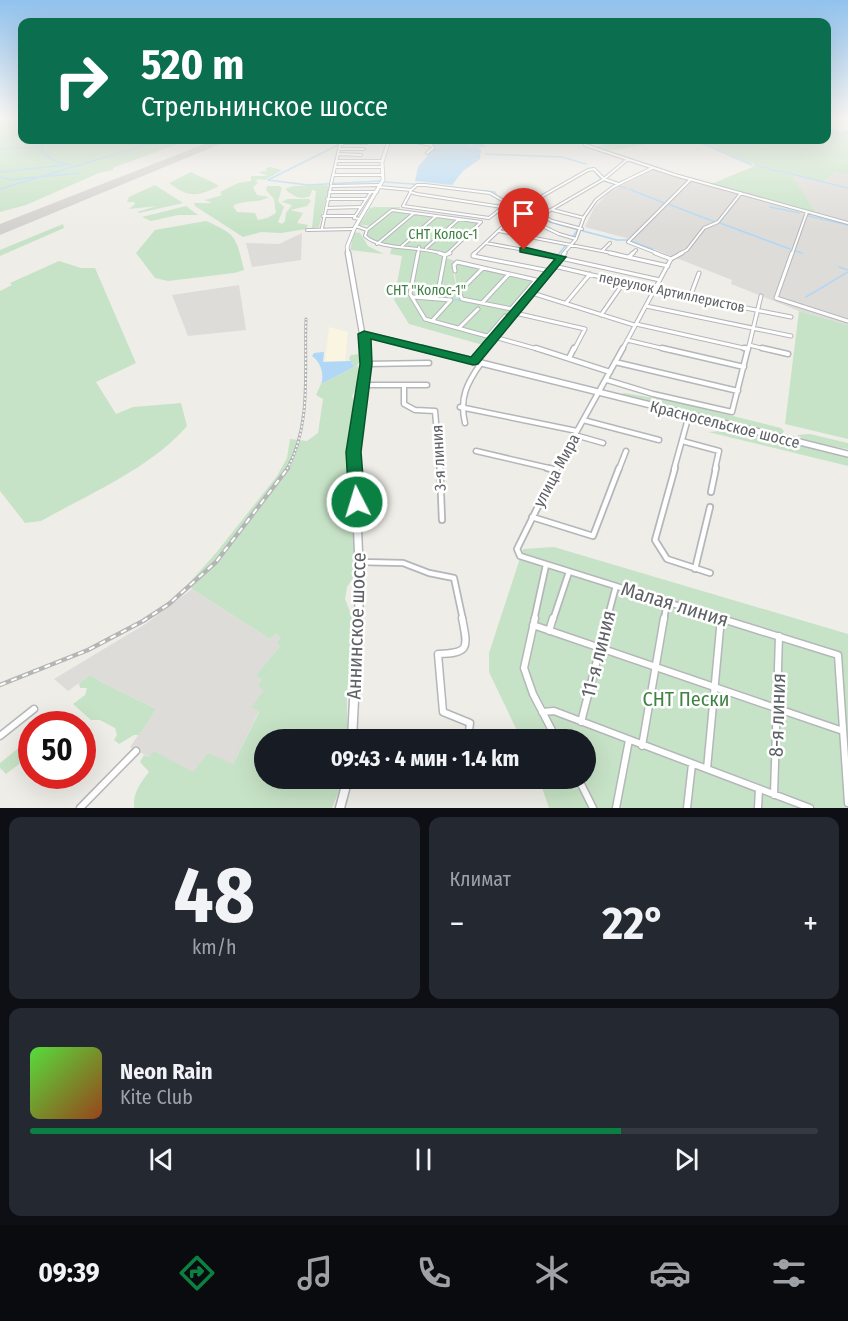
<!DOCTYPE html>
<html lang="ru">
<meta charset="utf-8">
<style>
body{margin:0;font-family:"Fira Sans Condensed",sans-serif;background:#242831;color:#f1f3f6;height:100vh;display:flex;flex-direction:column;font-size:22px;white-space:nowrap}
*{box-sizing:border-box;margin:0}
p{font-size:20px;color:#9ea1a6}
.icon{flex:none;width:33px;height:33px;fill:none;stroke:currentColor;stroke-width:2;stroke-linecap:round;stroke-linejoin:round}
.map{position:relative;height:808px;overflow:hidden}
.sheet{display:flex;flex-direction:column;gap:9px;padding:9px;background:#0d0f14;flex:1}
.sheet>*{flex:none}
.hud{position:absolute;left:18px;top:18px;width:813px;height:126px;border-radius:12px;box-shadow:0 6px 24px #0002;background:#0b6e4f;color:#fff;overflow:hidden}
.speed{position:absolute;left:18px;top:711px;display:flex;gap:12px;font-size:30px;font-weight:700;text-align:center}
.speed>*{display:grid;place-content:center;width:78px;height:78px;border-radius:50%;background:#171b24;box-shadow:0 6px 24px #0002;line-height:1}
.speed .limit{border:9px solid #d22;background:#fff;color:#111}
.pin{position:absolute;display:grid;place-items:center;width:51px;height:51px;color:#fff;margin:-62px -26px;border-radius:50% 50% 50% 0;rotate:-45deg;box-shadow:0 0 6px #0007}
.pin .icon{rotate:45deg}
.me{position:absolute;width:66px;margin:-33px;rotate:355deg;stroke-linejoin:round;filter:drop-shadow(0 0 4px #0008)}
.turn{display:flex;align-items:center;gap:21px;height:126px;padding:0 24px;font-size:27px}
.turn .icon{width:78px;height:78px;stroke-width:2.5}
.turn b{display:block;font-size:42px;line-height:51px}
.big{font-size:45px;font-weight:700;line-height:1.1}
.sheet .card{flex:1;display:flex;flex-direction:column;justify-content:center;gap:9px;min-width:0;padding:0 21px;border-radius:12px;background:#242831}
.sheet .dial{align-items:center;gap:0}
.dial b{font-size:78px;line-height:1}
.song{display:flex;align-items:center;gap:18px}
.cover{width:72px;height:72px;border-radius:9px;background:linear-gradient(135deg,hsl(110 70% 55%),hsl(20 70% 35%))}
.played{height:6px;border-radius:3px;background:linear-gradient(90deg,#0b8043 75%,#363941 75%)}
.keys{display:flex;justify-content:space-around;direction:ltr}
.heat{display:flex;justify-content:space-between;align-items:center;font-size:33px;direction:ltr}
.sheet .tiles{flex:1;display:grid;gap:9px;grid-template-columns:1fr 1fr}
.card:last-child{grid-column:span 2}
.trip{position:absolute;left:254px;top:729px;width:342px;height:60px;border-radius:30px;background:#171b24;box-shadow:0 6px 24px #0002;font-weight:700;line-height:60px;text-align:center}
.menu{display:flex;height:96px;justify-content:space-around;align-items:center;background:#090b0e;color:#9ea1a6}
.menu .icon{width:42px;height:42px}
.menu .active{color:#0b8043}
.menu b{font-size:27px;color:#f1f3f6}
.map>svg:first-child{display:block}
.commercial{fill:#faf5e0}
.industrial{fill:#dedcd9}
.green{fill:#c7e3c7}
.water{fill:#b0d7f5}
.lines{fill:none;stroke-linecap:round;stroke-linejoin:round}
.stream{stroke:#b0d7f5;stroke-width:1.5}
.runway{fill:#d2d1ce;fill-rule:evenodd}
.minor-far4-casing{stroke:#b4b6ba;stroke-width:4}
.minor-far3-casing{stroke:#b4b6ba;stroke-width:5}
.minor-far2-casing{stroke:#b4b6ba;stroke-width:7}
.minor-far1-casing{stroke:#b4b6ba;stroke-width:8}
.minor-casing{stroke:#b4b6ba;stroke-width:9}
.secondary-far4-casing{stroke:#b3b5ba;stroke-width:4.5}
.secondary-far3-casing{stroke:#b3b5ba;stroke-width:7}
.secondary-far2-casing{stroke:#b3b5ba;stroke-width:8}
.secondary-far1-casing{stroke:#b3b5ba;stroke-width:10}
.secondary-casing{stroke:#b3b5ba;stroke-width:11}
.minor-far4{stroke:#fff;stroke-width:2}
.minor-far3{stroke:#fff;stroke-width:3}
.minor-far2{stroke:#fff;stroke-width:4}
.minor-far1{stroke:#fff;stroke-width:4.5}
.minor{stroke:#fff;stroke-width:6}
.secondary-far4{stroke:#fff;stroke-width:3}
.secondary-far3{stroke:#fff;stroke-width:4.5}
.secondary-far2{stroke:#fff;stroke-width:5}
.secondary-far1{stroke:#fff;stroke-width:7}
.secondary{stroke:#fff;stroke-width:8}
.rail-far1-casing{stroke:#b4b5b5;stroke-width:3}
.rail-casing{stroke:#b4b5b5;stroke-width:4.5}
.rail-far1{stroke:#fff;stroke-width:1.5;stroke-dasharray:2;stroke-linecap:butt}
.rail{stroke:#fff;stroke-width:2;stroke-dasharray:6;stroke-linecap:butt}
.route{fill:#0b8043;stroke:#07532c;stroke-width:1.5}
.labels{text-anchor:middle;stroke-width:5;stroke-linejoin:round;paint-order:stroke}
.far-park-label{font-size:14px;fill:#408244;stroke:#fff}
.far-street-label{font-size:14px;fill:#5e6165;stroke:#fff}
.street-label{font-size:16px;fill:#5e6165;stroke:#fff}
.near-street-label{font-size:20px;fill:#5e6165;stroke:#fff}
.near-park-label{font-size:20px;fill:#408244;stroke:#fff}
</style>
<div class="map">
<svg width="848" height="808" viewBox="0 0 848 808">
<rect width="100%" height="100%" fill="#efede7"/>
<!-- commercial -->
<path class="commercial" d="M329 327 348 332 345 361H325Z"/>
<!-- industrial -->
<path class="industrial" d="M655 169 771 203 772 201 815 213 790 174 824 182 835 172 848 175V325L799 311 731 284 732 280 626 238 585 227 594 208 609 192Z
M302 233 301 260 252 267 246 243 279 244Z
M239 285 246 330 188 336 172 295Z
M192 589 270 639 274 634 281 638 280 646 257 676 263 679 264 690 259 711 233 764 193 773 154 752 149 757 130 747 156 709 103 683 90 675 68 691 54 679 147 623Z"/>
<!-- green -->
<path class="green" d="M11 117 22 119V140H189L112 168 114 169 113 170 99 173 26 205 0 212V121Z
M827 130 842 133 848 130V175L835 172 824 182 791 174 816 213 711 184 755 166 791 173 747 162 698 140H826Z
M613 140H661C647 143 608 156 597 147Z
M270 167 282 170 265 180 258 179 256 181 258 183 253 187 257 195 269 197C258 204 244 199 233 206L237 212 255 213 258 220 267 218 276 213 274 199 266 190 267 186H280L282 188 278 201 284 207 278 222 282 224 285 221 286 213 292 205 282 202 287 199H309L311 201 307 206 290 210 303 213 297 223 308 225 306 229 281 233 261 232 243 237 195 206 194 203H212L205 200 222 195 220 192 238 183 251 181V176H268L258 172 268 171 265 169Z
M191 172C201 178 211 180 219 186 197 197 189 198 169 183Z
M155 185 183 203 139 213 137 212 157 206 129 209 135 204 134 202H127L129 197Z
M324 185 329 186 319 227 312 228 316 191 312 190 310 196C300 201 292 195 285 189L293 186Z
M186 206 198 215H178L151 221 142 217Z
M374 207H400L398 210 480 222 446 254C420 245 391 249 367 237V231L373 226 359 225 370 208Z
M206 221C238 235 236 238 244 270L234 273 168 281 155 278 136 253 155 230Z
M63 224 64 228 0 256V250Z
M354 232 360 233 368 246 384 254 350 250Z
M392 247 417 248 455 261 452 268 460 300 511 311 483 345 409 324 394 300 402 256 390 254Z
M59 261 81 268H95L136 363 96 382 116 414 133 407 181 403 187 426C151 468 89 494 41 521L25 523 0 491V291L12 285 10 283Z
M456 262 534 280 510 308 462 298 458 291 453 265Z
M799 311 848 325V439L785 424Z
M360 354 363 356 357 366 362 375 352 396 355 405 349 436V461L347 465C351 470 352 475 350 481L340 480 342 485 350 489 354 525 355 575 347 587 345 599 355 624 347 692V739L264 740V778L344 779 332 808H134C133 793 140 783 149 772L140 762 144 755 149 757 154 751 193 772 208 753 233 764 259 712 252 707 264 690 258 686 262 679 256 676 280 646 277 643 281 638 275 634 270 639 192 589 189 583 216 553 277 476 287 458 290 439 307 441 318 433 323 399 316 395 321 384 354 367 349 358 351 355Z
M624 393 673 401 781 428 784 431 782 435 772 433 624 396 622 394Z
M721 431 749 439V432L848 457V466L708 432Z
M810 434 848 443V449L810 443 797 435Z
M554 547 848 634V808H549L539 779 585 778V740L521 739 489 672V653L523 549Z
M90 675 103 683 156 709 139 735H134L119 744 114 740 117 735 115 728 100 720H91L73 704 85 695 87 688H80L79 683Z
M31 738V755L6 774 0 768V763Z"/>
<!-- water -->
<path class="water" d="M428 140H454L475 147 465 142 471 140 487 146 478 148 481 150 480 159 463 171 452 185 415 181 418 167 435 147 428 143Z
M324 352 323 362 351 361 354 367 321 384C325 374 320 361 312 356L314 353Z"/>
<g class="lines">
<!-- stream -->
<path class="stream" d="M826 128 838 131
M842 132 848 133
M582 140 594 147
M694 140 752 165
M340 144 268 180 308 185 380 181
M0 149 42 147 43 154 55 161 71 165
M612 153 668 171
M486 154 562 157 586 164
M755 165 848 188
M593 170 601 179
M0 172 65 165
M0 177 13 180 35 177
M39 177 81 173
M603 181 615 184
M385 182 440 186
M619 186 626 188
M0 189 162 140
M629 189 664 203
M484 191 495 192 497 196
M509 202 524 207
M668 204 715 222
M770 207 799 213
M529 209 550 222 579 230
M809 216 848 225
M720 223 790 249
M583 231 617 240H627
M573 236 577 231
M631 241 653 249
M796 251 802 253
M557 256 566 245
M839 267 848 270
M547 269 556 259
M537 280 545 271
M806 297 848 272
M453 300H463
M515 308 527 293
M492 336 512 310
M485 344 491 338"/>
<!-- runway -->
<path class="runway" d="M215 140H230L0 235V224Z"/>
<!-- minor-far4 casing -->
<g class="minor-far4-casing">
<path id="minor-far4" d="M407 140 431 145 433 148 427 153
M493 142 503 140
M344 143H367
M585 145 675 175 848 223
M340 149H364
M338 154 361 155
M337 161H382
M335 167H382
M333 175H383
M331 184 340 145 350 140
M379 187 411 190 410 192 417 194 502 207
M411 190 417 185H425L490 193 507 203
M329 192H377
M410 193 403 206 489 218 508 203
M327 199H366
M524 205 552 221 582 229
M525 206 588 170 594 169 604 179 618 184
M326 208 360 207
M505 208 559 234 576 239
M553 210 584 218
M542 215 604 179 628 159
M323 216H355
M360 219 354 218 371 192
M356 226 367 230
M322 228 331 186 380 185
M307 230 354 229
M367 230 392 210 481 222
M367 230 365 236C382 251 418 245 443 254
M499 231 617 254
M486 243 546 254
M377 244 414 213
M402 246 436 216
M426 248 459 219
M602 251 610 243
M418 254 419 247
M447 254 481 222
M474 254 516 214
M563 254 576 239 584 217 596 200 613 187 652 168
M632 254 636 250
M659 254 628 242 690 180
M679 254 687 250 704 228 718 222 741 193
M792 254 807 212"/>
</g>
<!-- minor-far3 casing -->
<g class="minor-far3-casing">
<path id="minor-far3" d="M418 253 410 294 425 319 494 338
M439 253 445 255
M538 253 660 280
M610 253 668 266
M655 253 671 259
M792 253 776 298 848 321
M445 255 450 253
M473 255 475 253
M473 256 550 271
M629 257 633 253
M671 259 682 253
M554 266 656 290 791 317
M482 269 459 292 462 299 517 310
M455 271 454 265 457 262 536 280 511 309
M532 293 634 325
M413 297 451 300 432 321
M437 297 445 255
M690 297 699 273
M482 303 509 274
M566 303 590 274
M646 306 791 336
M515 313 585 329 574 350
M601 315 624 282
M636 324 748 349
M459 328 478 309
M488 336 505 316
M494 337 541 350
M627 340 669 350
M749 345 769 350
M484 350 565 253
M622 350 671 259
M748 350 761 296"/>
</g>
<!-- minor-far2 casing -->
<g class="minor-far2-casing">
<path id="minor-far2" d="M536 348 610 372
M662 348 744 367
M744 348 748 349
M762 348 788 354
M569 358 574 348
M474 361 485 348
M615 362 738 391
M366 364 429 363
M607 380 653 394 732 412 748 348
M364 385H427
M404 385V404L415 410 435 411 440 469
M460 407 577 431
M583 420 659 440
M465 423C459 398 467 383 481 363
M575 435 603 443
M682 441 719 451 715 469
M476 451 553 469
M556 469 623 348
M619 469 626 451
M674 469 689 415"/>
</g>
<!-- minor-far1 casing -->
<g class="minor-far1-casing">
<path id="minor-far1" d="M440 468 442 520
M547 468 556 470
M557 468 517 549 520 556 724 620
M675 468 655 540 667 559 710 573
M711 492 716 468
M532 517 593 536 619 468
M359 562 403 563 429 573 454 578 463 620
M695 569 710 507
M534 620 546 565
M553 620 569 572
M607 620 616 586
M664 620 667 602"/>
</g>
<!-- minor casing -->
<g class="minor-casing">
<path id="minor" d="M462 618C468 648 470 653 438 654L443 712 470 723 468 740
M535 618 524 668 533 694 557 740
M719 618 838 655 848 803
M533 625 843 731
M549 631 553 618
M542 712 554 711 810 808
M581 722 608 618
M0 736 34 709
M642 746 664 618
M707 769 721 618
M578 778 593 808
M774 795 779 636
M80 808 136 751
M616 808 629 740
M687 808 692 764
M758 808 759 789"/>
</g>
<!-- secondary-far4 casing -->
<g class="secondary-far4-casing">
<path id="secondary-far4" d="M348 254 347 247 354 229 383 180 382 162 389 140"/>
</g>
<!-- secondary-far3 casing -->
<g class="secondary-far3-casing">
<path id="secondary-far3" d="M348 253 365 350
M364 334 427 350"/>
</g>
<!-- secondary-far2 casing -->
<g class="secondary-far2-casing">
<path id="secondary-far2" d="M421 348 848 454
M355 469C353 429 368 389 365 348"/>
</g>
<!-- secondary-far1 casing -->
<g class="secondary-far1-casing">
<path id="secondary-far1" d="M355 468 360 589 358 620"/>
</g>
<!-- secondary casing -->
<g class="secondary-casing">
<path id="secondary" d="M352 740 358 618
M340 808 348 778"/>
</g>
<!-- minor-far4 -->
<use href="#minor-far4" class="minor-far4"/>
<!-- minor-far3 -->
<use href="#minor-far3" class="minor-far3"/>
<!-- minor-far2 -->
<use href="#minor-far2" class="minor-far2"/>
<!-- minor-far1 -->
<use href="#minor-far1" class="minor-far1"/>
<!-- minor -->
<use href="#minor" class="minor"/>
<!-- secondary-far4 -->
<use href="#secondary-far4" class="secondary-far4"/>
<!-- secondary-far3 -->
<use href="#secondary-far3" class="secondary-far3"/>
<!-- secondary-far2 -->
<use href="#secondary-far2" class="secondary-far2"/>
<!-- secondary-far1 -->
<use href="#secondary-far1" class="secondary-far1"/>
<!-- secondary -->
<use href="#secondary" class="secondary"/>
<!-- rail-far1 casing -->
<g class="rail-far1-casing">
<path id="rail-far1" d="M287 469C312 425 304 369 306 319"/>
</g>
<!-- rail casing -->
<g class="rail-casing">
<path id="rail" d="M0 685 88 650 143 621 169 604 216 562 288 468"/>
</g>
<!-- rail-far1 -->
<use href="#rail-far1" class="rail-far1"/>
<!-- rail -->
<use href="#rail" class="rail"/>
</g>
<!-- sky -->
<linearGradient id="sky" x2="0" y2="1"><stop stop-color="#91c2ed"/><stop offset="0.51" stop-color="#f8f7f4"/><stop offset="1" stop-color="#f8f7f4" stop-opacity="0"/></linearGradient>
<rect width="848" height="230" fill="url(#sky)"/>
<!-- route -->
<path class="route" d="M524 247 566 257 478 364 473 365 371 339 372 364 361 452 365 502 363 506H351L349 502 346 452 360 364 358 334 364 331 471 357 555 259 520 252V248Z"/>
<g class="labels">
<!-- far-park labels -->
<g class="far-park-label">
<text x="443" y="239">СНТ Колос-1</text>
<text x="426" y="295">СНТ "Колос-1"</text>
</g>
<!-- far-street labels -->
<g class="far-street-label">
<text transform="translate(672 292) rotate(12)" y="5">переулок Артиллеристов</text>
</g>
<!-- street labels -->
<g class="street-label">
<text transform="translate(725 424) rotate(14)" y="6">Красносельское шоссе</text>
<text transform="translate(438 458) rotate(-93)" y="6">3-я линия</text>
<text transform="translate(556 470) rotate(-62)" y="6">улица Мира</text>
</g>
<!-- near-street labels -->
<g class="near-street-label">
<text transform="translate(675 604) rotate(17)" y="7">Малая линия</text>
<text transform="translate(356 626) rotate(-88)" y="7">Аннинское шоссе</text>
<text transform="translate(598 654) rotate(-76)" y="7">11-я линия</text>
<text transform="translate(777 715) rotate(-88)" y="7">8-я линия</text>
</g>
<!-- near-park labels -->
<g class="near-park-label">
<text x="686" y="706">СНТ Пески</text>
</g>
</g>
</svg>
<div class="speed"><div class="limit">50</div></div>
<div class="pin" style="left:524px;top:250px;background:#d93025"><svg class="icon" aria-label="arrive" viewBox="0 0 24 24"><path d="M6 21V4h12l-3 4 3 4H6"/></svg></div>
<svg class="me" style="left:357px;top:502px" viewBox="-20 -20 40 40"><circle r="17" fill="#0b8043" stroke="#fff" stroke-width="3"/><path d="M0-11L8 9 0 5-8 9z" fill="#fff"/></svg>
<div class="trip">09:43 · 4 мин · 1.4 km</div>
<div class="hud">
<div class="turn"><svg class="icon" aria-label="right" viewBox="0 0 24 24"><path d="M7 20v-9h11M14 6l5 5-5 5"/></svg><div><b>520 m</b>Стрельнинское шоссе</div></div>
</div>
</div>
<section class="sheet">
<div class="tiles">
<div class="card dial"><b>48</b><p>km/h</p></div>
<div class="card"><p>Климат</p>
<div class="heat"><a>−</a><b class="big">22°</b><a>+</a></div>
</div>
<div class="card">
<div class="song"><i class="cover"></i><div><b>Neon Rain</b><p>Kite Club</p></div></div>
<div class="played"></div>
<div class="keys"><svg class="icon" aria-label="previous" viewBox="0 0 24 24"><path d="M18 5L8 12l10 7zM5 5v14"/></svg><svg class="icon" aria-label="pause" viewBox="0 0 24 24"><path d="M8 5v14M16 5v14"/></svg><svg class="icon" aria-label="next" viewBox="0 0 24 24"><path d="M6 5l10 7-10 7zM19 5v14"/></svg></div>
</div>
</div>
</section>
<nav class="menu">
<b>09:39</b>
<svg class="icon active" aria-label="directions" viewBox="0 0 24 24"><path d="M12 3l9 9-9 9-9-9zM9 14v-3h6M13 9l2 2-2 2"/></svg>
<svg class="icon" aria-label="music" viewBox="0 0 24 24"><path d="M9 18V5l10-2v13"/><circle cx="6" cy="18" r="3"/><circle cx="16" cy="16" r="3"/></svg>
<svg class="icon" aria-label="phone" viewBox="0 0 24 24"><path d="M5 4h4l2 5-3 2q2 4 5 5l2-3 5 2v4C11 20 4 13 5 4z"/></svg>
<svg class="icon" aria-label="climate" viewBox="0 0 24 24"><path d="M12 3v18M4 7l16 10M4 17L20 7"/></svg>
<svg class="icon" aria-label="car" viewBox="0 0 24 24"><path d="M5 17H2v-5l4-1 3-4h7l3 4 3 1v5h-3M9 17h6M6 11h13"/><circle cx="7" cy="17" r="2"/><circle cx="17" cy="17" r="2"/></svg>
<svg class="icon" aria-label="filters" viewBox="0 0 24 24"><path d="M4 7h16M4 17h16"/><circle cx="9" cy="7" r="2"/><circle cx="15" cy="17" r="2"/></svg>
</nav>
